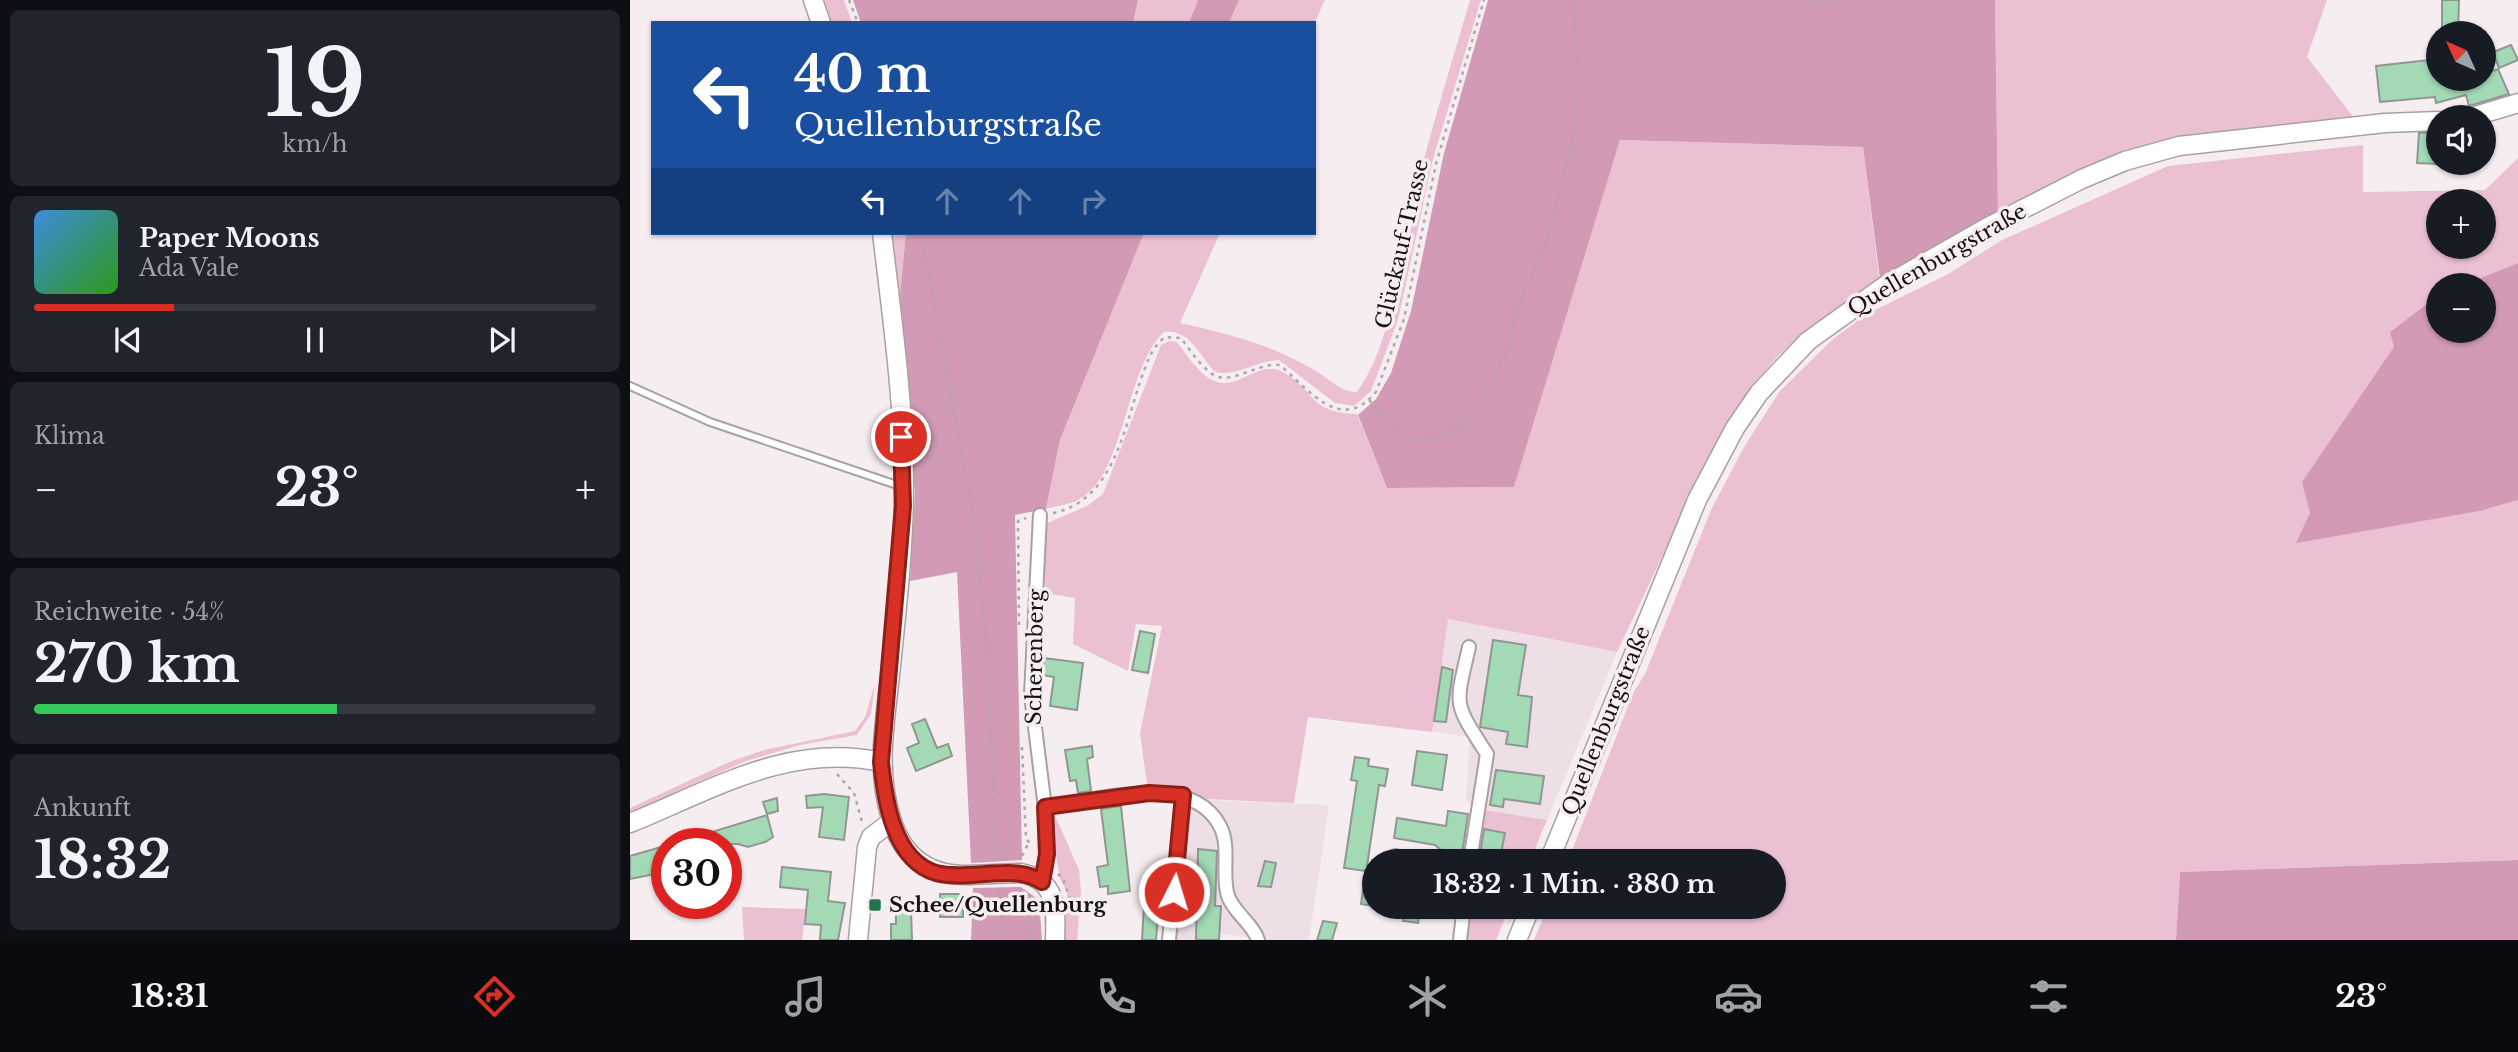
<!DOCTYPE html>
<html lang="de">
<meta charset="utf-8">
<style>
body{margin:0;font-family:"Libre Baskerville",serif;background:#20242c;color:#f1f3f6;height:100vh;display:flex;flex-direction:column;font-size:26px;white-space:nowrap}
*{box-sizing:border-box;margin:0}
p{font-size:23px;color:#9ea1a6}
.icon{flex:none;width:38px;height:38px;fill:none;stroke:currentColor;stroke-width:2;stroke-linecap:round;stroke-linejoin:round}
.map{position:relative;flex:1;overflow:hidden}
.details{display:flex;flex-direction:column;gap:10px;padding:10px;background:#0d0f14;width:630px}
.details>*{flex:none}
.guide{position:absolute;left:21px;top:21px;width:665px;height:214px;border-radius:0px;box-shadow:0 2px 5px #0004;background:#1a4fa0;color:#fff;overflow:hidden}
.needle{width:46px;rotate:315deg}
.buttons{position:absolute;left:1796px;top:21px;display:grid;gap:14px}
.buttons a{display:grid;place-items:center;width:70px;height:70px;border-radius:50%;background:#171b24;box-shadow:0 2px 5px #0004;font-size:35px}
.speed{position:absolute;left:21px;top:828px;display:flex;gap:14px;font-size:35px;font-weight:700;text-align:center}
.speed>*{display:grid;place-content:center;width:91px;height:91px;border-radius:50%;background:#171b24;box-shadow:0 2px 5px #0004;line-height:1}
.speed .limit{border:10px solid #d22;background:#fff;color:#111}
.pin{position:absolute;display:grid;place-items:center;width:60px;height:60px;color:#fff;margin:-30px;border:4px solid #fff;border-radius:50%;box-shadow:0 2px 7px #0007}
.me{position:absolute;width:77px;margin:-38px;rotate:5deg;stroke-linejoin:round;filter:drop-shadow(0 0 5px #0008)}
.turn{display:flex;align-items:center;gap:24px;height:147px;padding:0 28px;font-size:32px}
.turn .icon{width:91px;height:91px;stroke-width:2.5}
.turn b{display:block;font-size:49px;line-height:60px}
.lanes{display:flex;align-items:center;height:66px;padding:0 28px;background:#0003;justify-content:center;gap:35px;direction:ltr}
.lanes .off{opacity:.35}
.big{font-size:52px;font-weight:700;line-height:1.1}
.details .card{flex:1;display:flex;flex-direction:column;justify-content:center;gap:10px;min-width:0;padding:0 24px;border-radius:10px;background:#20242c}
.details .dial{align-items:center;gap:0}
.dial b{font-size:91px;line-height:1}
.song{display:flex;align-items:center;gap:21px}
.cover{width:84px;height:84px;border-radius:10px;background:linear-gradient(135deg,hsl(210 70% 55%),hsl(110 70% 35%))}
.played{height:7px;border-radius:4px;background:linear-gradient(90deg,#d93025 25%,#363941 25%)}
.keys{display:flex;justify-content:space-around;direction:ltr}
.heat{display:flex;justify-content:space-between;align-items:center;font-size:38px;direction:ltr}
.charge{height:10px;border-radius:5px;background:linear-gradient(90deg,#34c759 54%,#363941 0)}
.trip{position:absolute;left:732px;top:849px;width:424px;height:70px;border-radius:35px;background:#171b24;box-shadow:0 2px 5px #0004;font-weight:700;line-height:70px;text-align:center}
.tab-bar{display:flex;height:112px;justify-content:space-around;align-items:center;background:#090b0e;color:#9ea1a6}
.tab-bar .icon{width:49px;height:49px}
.tab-bar .active{color:#d93025}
.tab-bar b{font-size:32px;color:#f1f3f6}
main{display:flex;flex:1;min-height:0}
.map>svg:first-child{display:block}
.built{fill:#eedee5}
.green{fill:#ecc0d3;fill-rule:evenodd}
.forest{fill:#d29ab4}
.building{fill:#a3d9b5;stroke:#909792;stroke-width:2}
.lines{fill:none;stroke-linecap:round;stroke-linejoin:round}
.lane-casing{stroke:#a8a0a4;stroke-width:10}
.street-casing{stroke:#a8a0a4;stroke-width:16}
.secondary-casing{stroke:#a8a0a4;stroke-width:21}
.path{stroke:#aea7aa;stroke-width:2.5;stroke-dasharray:3.5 5;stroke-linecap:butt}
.lane{stroke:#fff;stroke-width:6}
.street{stroke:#fff;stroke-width:12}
.secondary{stroke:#fff;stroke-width:18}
.secondary-bridge-casing{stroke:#a8a0a4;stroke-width:21;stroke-linecap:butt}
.secondary-bridge{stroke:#fff;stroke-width:18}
.route-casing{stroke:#8d1f18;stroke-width:18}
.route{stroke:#d93025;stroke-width:12}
.poi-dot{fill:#21774a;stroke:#f6edf1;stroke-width:2.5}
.labels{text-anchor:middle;stroke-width:7;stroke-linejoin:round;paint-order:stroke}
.street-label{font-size:21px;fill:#161314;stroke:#f6edf1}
.poi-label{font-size:21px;font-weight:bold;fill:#161314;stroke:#f6edf1;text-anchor:start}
</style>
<main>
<section class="details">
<div class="card dial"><b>19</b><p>km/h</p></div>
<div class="card">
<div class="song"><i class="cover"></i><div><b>Paper Moons</b><p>Ada Vale</p></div></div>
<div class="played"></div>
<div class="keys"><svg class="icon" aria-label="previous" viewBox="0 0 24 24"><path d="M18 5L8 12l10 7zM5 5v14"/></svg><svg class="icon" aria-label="pause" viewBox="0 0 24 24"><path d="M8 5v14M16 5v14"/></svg><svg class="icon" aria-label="next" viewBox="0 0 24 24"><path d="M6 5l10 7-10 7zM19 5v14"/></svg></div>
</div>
<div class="card"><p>Klima</p>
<div class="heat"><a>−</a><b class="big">23°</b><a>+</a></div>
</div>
<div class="card"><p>Reichweite · 54%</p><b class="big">270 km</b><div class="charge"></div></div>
<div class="card"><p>Ankunft</p><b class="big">18:32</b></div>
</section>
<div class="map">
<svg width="1888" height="940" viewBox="0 0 1888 940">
<rect width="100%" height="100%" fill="#f6edf1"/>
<!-- built -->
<path class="built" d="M817 619 987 652 917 820 845 809 836 800 840 737 802 732Z
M556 799 699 805 679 940H635L590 933 589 940H543Z"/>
<!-- green -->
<path class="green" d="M193 0H214L222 23H200Z
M508 0H568L559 23H503Z
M609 0H695L684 24 599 23Z
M840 0H851L803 159 768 320 741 391 724 406 705 403 649 360C626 361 607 377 585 372 569 355 560 329 534 332 494 370 496 475 448 500 439 505 426 506 416 509L430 440 514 233H590L550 323C599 334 640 344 684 370 699 378 710 392 727 392 765 340 774 238 790 174 805 116 823 58 840 0Z
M1365 0H1697L1677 57 1725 119 1549 138 1368 214Z
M990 140 1233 147 1249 278 1176 330 1147 357 1123 385 1078 460 987 652 818 619 802 732 678 717 664 803 576 799 557 791 517 784 510 733 532 626 506 624 498 671 443 644 445 598 415 593V524L457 506 473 494 531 345 539 341 547 342C557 355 569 375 585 381 608 391 629 359 653 372 687 390 676 412 727 414L757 488 884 487Z
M1733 145V192L1855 190 1888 158V263L1833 285H1808V295L1761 331 1764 347 1667 542 1850 511 1888 500V860L1550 872 1546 940H904L918 907 1143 906V861H938L1003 693 1015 674 1081 510 1114 447 1150 391 1202 340 1235 315 1318 274 1372 240 1538 166ZM1808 201H1853V247H1808Z
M258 233H276L270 294Z
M245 683 241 714 227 735 170 745 116 761 0 812V808L99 762 134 750 225 731 235 717Z
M854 810 917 820 900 861H846Z
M424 813 449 870 451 891 447 940H434L437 892 430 879 420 819Z
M112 907 176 909 172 940H114Z
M840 907H880L866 940H835Z"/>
<!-- forest -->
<path class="forest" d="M223 0H508L503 23H231Z
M568 0H609L599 23H559Z
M858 0H1365L1368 214 1250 279 1233 147 990 140 884 487 757 488 728 415 746 399 761 373 781 311 814 153Z
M276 233H514L430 440 416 509 385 515 392 860 341 863 327 572 280 581 285 493 270 294Z
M1888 263V500L1850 511 1666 543 1680 513 1672 482 1764 347 1760 332 1808 295V331H1853V285H1833Z
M1888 860V940H1546L1550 872Z
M391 887 409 900 412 940H341L343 888Z"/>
<!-- building -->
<path class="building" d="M1812 0H1829L1828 33H1812Z
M1881 45 1888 60 1869 68 1863 52Z
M1808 59V79H1831L1832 83 1853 79V75L1868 69 1879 94 1839 106 1836 95 1806 103 1805 97 1750 102 1746 66Z
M1808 132V164L1787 163 1789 133Z
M510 631 525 634 518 673 502 670Z
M863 640 896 645 888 695 902 697 897 747 876 744 878 732 850 727Z
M414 658 453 663 447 710 420 706 424 677 412 675Z
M812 667 823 670 816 722 804 721Z
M295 719 307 748 318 744 322 756 286 771 277 748 289 743 282 724Z
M462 746 463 757 457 759 461 791 448 793 446 780 440 781 435 750Z
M787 751 817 755 812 790 782 785Z
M725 757 739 759 738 766 758 769 755 786 749 785 737 866 744 867V906L731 904 736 871 714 868 727 781 721 780Z
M866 770 914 776 910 804 874 799 873 807 860 805Z
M194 794 219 797 214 840 189 837 193 807 177 808 176 796Z
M147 798 148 811 137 814 133 802Z
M491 806 500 891 478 894V886L470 887 467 867 478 865 471 809Z
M818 811 838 814 831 861H810L812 851 805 845 764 838 767 818 816 826Z
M137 815 143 837 135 842 118 847 108 844H57L56 840Z
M854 829 875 833 870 858 850 854Z
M31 847 37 868V902H33L25 874 0 879V856Z
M568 849 587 851 585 906H591L589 940H566Z
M635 861 646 863 641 887 628 886Z
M152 867 201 872 198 901 215 903 208 940H190L191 925 175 924 178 890 150 887Z
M310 894H333V917H310Z
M514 904 529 905 526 940H512Z
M775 906H791L788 923 773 921Z
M281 910 282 940H261V924H266V911Z
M693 921 707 923 702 940H687Z"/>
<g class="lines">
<!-- lane casing -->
<g class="lane-casing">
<path id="lane" d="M0 386 80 422 270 486"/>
</g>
<!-- street casing -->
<g class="street-casing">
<path id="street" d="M410 515 401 695 415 808 417 854 412 882
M839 647C825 708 823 701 857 754L840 861
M415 808C465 801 561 770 590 826 601 847 591 874 598 896 604 913 623 924 628 940
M766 856 773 861
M539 940 553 795
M830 940 834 906"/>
</g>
<!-- secondary casing -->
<g class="secondary-casing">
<path id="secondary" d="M183 0 191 23
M1842 117 1888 103
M252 233C262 317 274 402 274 486 274 546 267 607 261 666 256 718 245 767 261 818 272 856 299 876 338 875
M0 823C82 790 159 742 251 762
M919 861 1067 500 1105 428 1129 393 1178 341 1256 285 1356 228 1452 179 1495 161 1549 146 1755 123 1808 121
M391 873C428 880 426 910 425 940
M228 940 237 847 241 837 262 821
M887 940 901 906"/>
</g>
<!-- path -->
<path class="path" d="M219 0 228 23
M1185 0 1188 8 1197 0
M291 233 344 519 356 641 367 857
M739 400 775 440C802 443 826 432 846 414L849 399 881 346 884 316 917 242 942 142 948 72 943 0
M423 513C483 501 494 429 511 379 517 363 521 348 535 337L551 338C560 350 569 364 581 373 598 388 627 362 650 365 680 391 711 434 746 392L774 319 806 164 854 0
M389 625 388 521 396 518
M392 747 396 839 402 845
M207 774 224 793 232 822
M392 856 398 844
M428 874 433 879 441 902
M369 888 371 940
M399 940V891"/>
<!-- lane -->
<use href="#lane" class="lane"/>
<!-- street -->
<use href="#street" class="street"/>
<!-- secondary -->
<use href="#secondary" class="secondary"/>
<!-- secondary-bridge casing -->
<g class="secondary-bridge-casing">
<path id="secondary-bridge" d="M338 875 391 873"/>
</g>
<!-- secondary-bridge -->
<use href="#secondary-bridge" class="secondary-bridge"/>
</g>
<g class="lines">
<!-- route casing -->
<g class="route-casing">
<path id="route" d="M271 437 273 506 251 762C255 800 263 860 306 873 322 877 339 875 355 874 376 873 394 870 412 882L417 854 415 807 519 793 553 795 544 892"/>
</g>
<!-- route -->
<use href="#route" class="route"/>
</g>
<!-- markers -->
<rect class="poi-dot" x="238" y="898" width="14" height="14" rx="3.5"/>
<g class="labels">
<!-- street labels -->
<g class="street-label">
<text transform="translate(772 244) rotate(-77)" y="7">Glückauf-Trasse</text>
<text transform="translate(1307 260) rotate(-30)" y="7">Quellenburgstraße</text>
<text transform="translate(405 657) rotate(-89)" y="7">Scherenberg</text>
<text transform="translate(976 721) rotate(-68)" y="7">Quellenburgstraße</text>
</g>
<!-- poi labels -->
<g class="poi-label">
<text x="259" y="912">Schee/Quellenburg</text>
</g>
</g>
</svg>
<div class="buttons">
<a><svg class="needle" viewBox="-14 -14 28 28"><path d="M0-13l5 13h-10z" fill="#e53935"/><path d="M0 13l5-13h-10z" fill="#9ea1a6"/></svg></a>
<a><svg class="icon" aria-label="sound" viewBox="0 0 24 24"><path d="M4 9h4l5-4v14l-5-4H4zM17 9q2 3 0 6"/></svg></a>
<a>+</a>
<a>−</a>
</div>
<div class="speed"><div class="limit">30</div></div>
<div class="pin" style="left:271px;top:437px;background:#d93025"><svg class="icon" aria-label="arrive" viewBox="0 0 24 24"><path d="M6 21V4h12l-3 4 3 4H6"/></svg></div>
<svg class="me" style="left:544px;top:892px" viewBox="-20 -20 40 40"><circle r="17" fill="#d93025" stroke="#fff" stroke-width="3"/><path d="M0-11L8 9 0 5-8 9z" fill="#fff"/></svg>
<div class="trip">18:32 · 1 Min. · 380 m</div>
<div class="guide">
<div class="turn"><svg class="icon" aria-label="left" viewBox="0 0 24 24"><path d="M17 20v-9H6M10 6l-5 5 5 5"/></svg><div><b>40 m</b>Quellenburgstraße</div></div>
<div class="lanes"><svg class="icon" aria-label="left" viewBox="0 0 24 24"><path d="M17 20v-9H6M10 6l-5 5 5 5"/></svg><svg class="icon off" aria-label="ahead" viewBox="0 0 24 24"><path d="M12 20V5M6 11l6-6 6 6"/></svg><svg class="icon off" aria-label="ahead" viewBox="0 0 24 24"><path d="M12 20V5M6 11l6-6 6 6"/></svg><svg class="icon off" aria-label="right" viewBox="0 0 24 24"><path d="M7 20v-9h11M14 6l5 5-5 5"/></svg></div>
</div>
</div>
</main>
<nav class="tab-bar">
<b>18:31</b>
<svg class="icon active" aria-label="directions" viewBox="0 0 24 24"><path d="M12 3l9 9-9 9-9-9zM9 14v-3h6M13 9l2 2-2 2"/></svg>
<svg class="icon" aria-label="music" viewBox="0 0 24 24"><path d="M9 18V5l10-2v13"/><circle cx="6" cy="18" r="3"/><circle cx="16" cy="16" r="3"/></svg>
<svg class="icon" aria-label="phone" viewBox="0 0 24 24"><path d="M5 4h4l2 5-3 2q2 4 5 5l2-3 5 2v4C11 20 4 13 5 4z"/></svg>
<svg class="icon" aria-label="climate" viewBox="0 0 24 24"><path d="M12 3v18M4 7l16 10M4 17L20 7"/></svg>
<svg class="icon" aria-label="car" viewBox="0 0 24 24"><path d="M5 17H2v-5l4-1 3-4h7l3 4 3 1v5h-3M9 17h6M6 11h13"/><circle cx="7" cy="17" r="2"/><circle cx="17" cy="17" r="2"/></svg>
<svg class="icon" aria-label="filters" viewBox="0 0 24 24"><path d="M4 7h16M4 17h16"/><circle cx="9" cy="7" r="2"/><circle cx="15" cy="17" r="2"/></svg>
<b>23°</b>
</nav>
